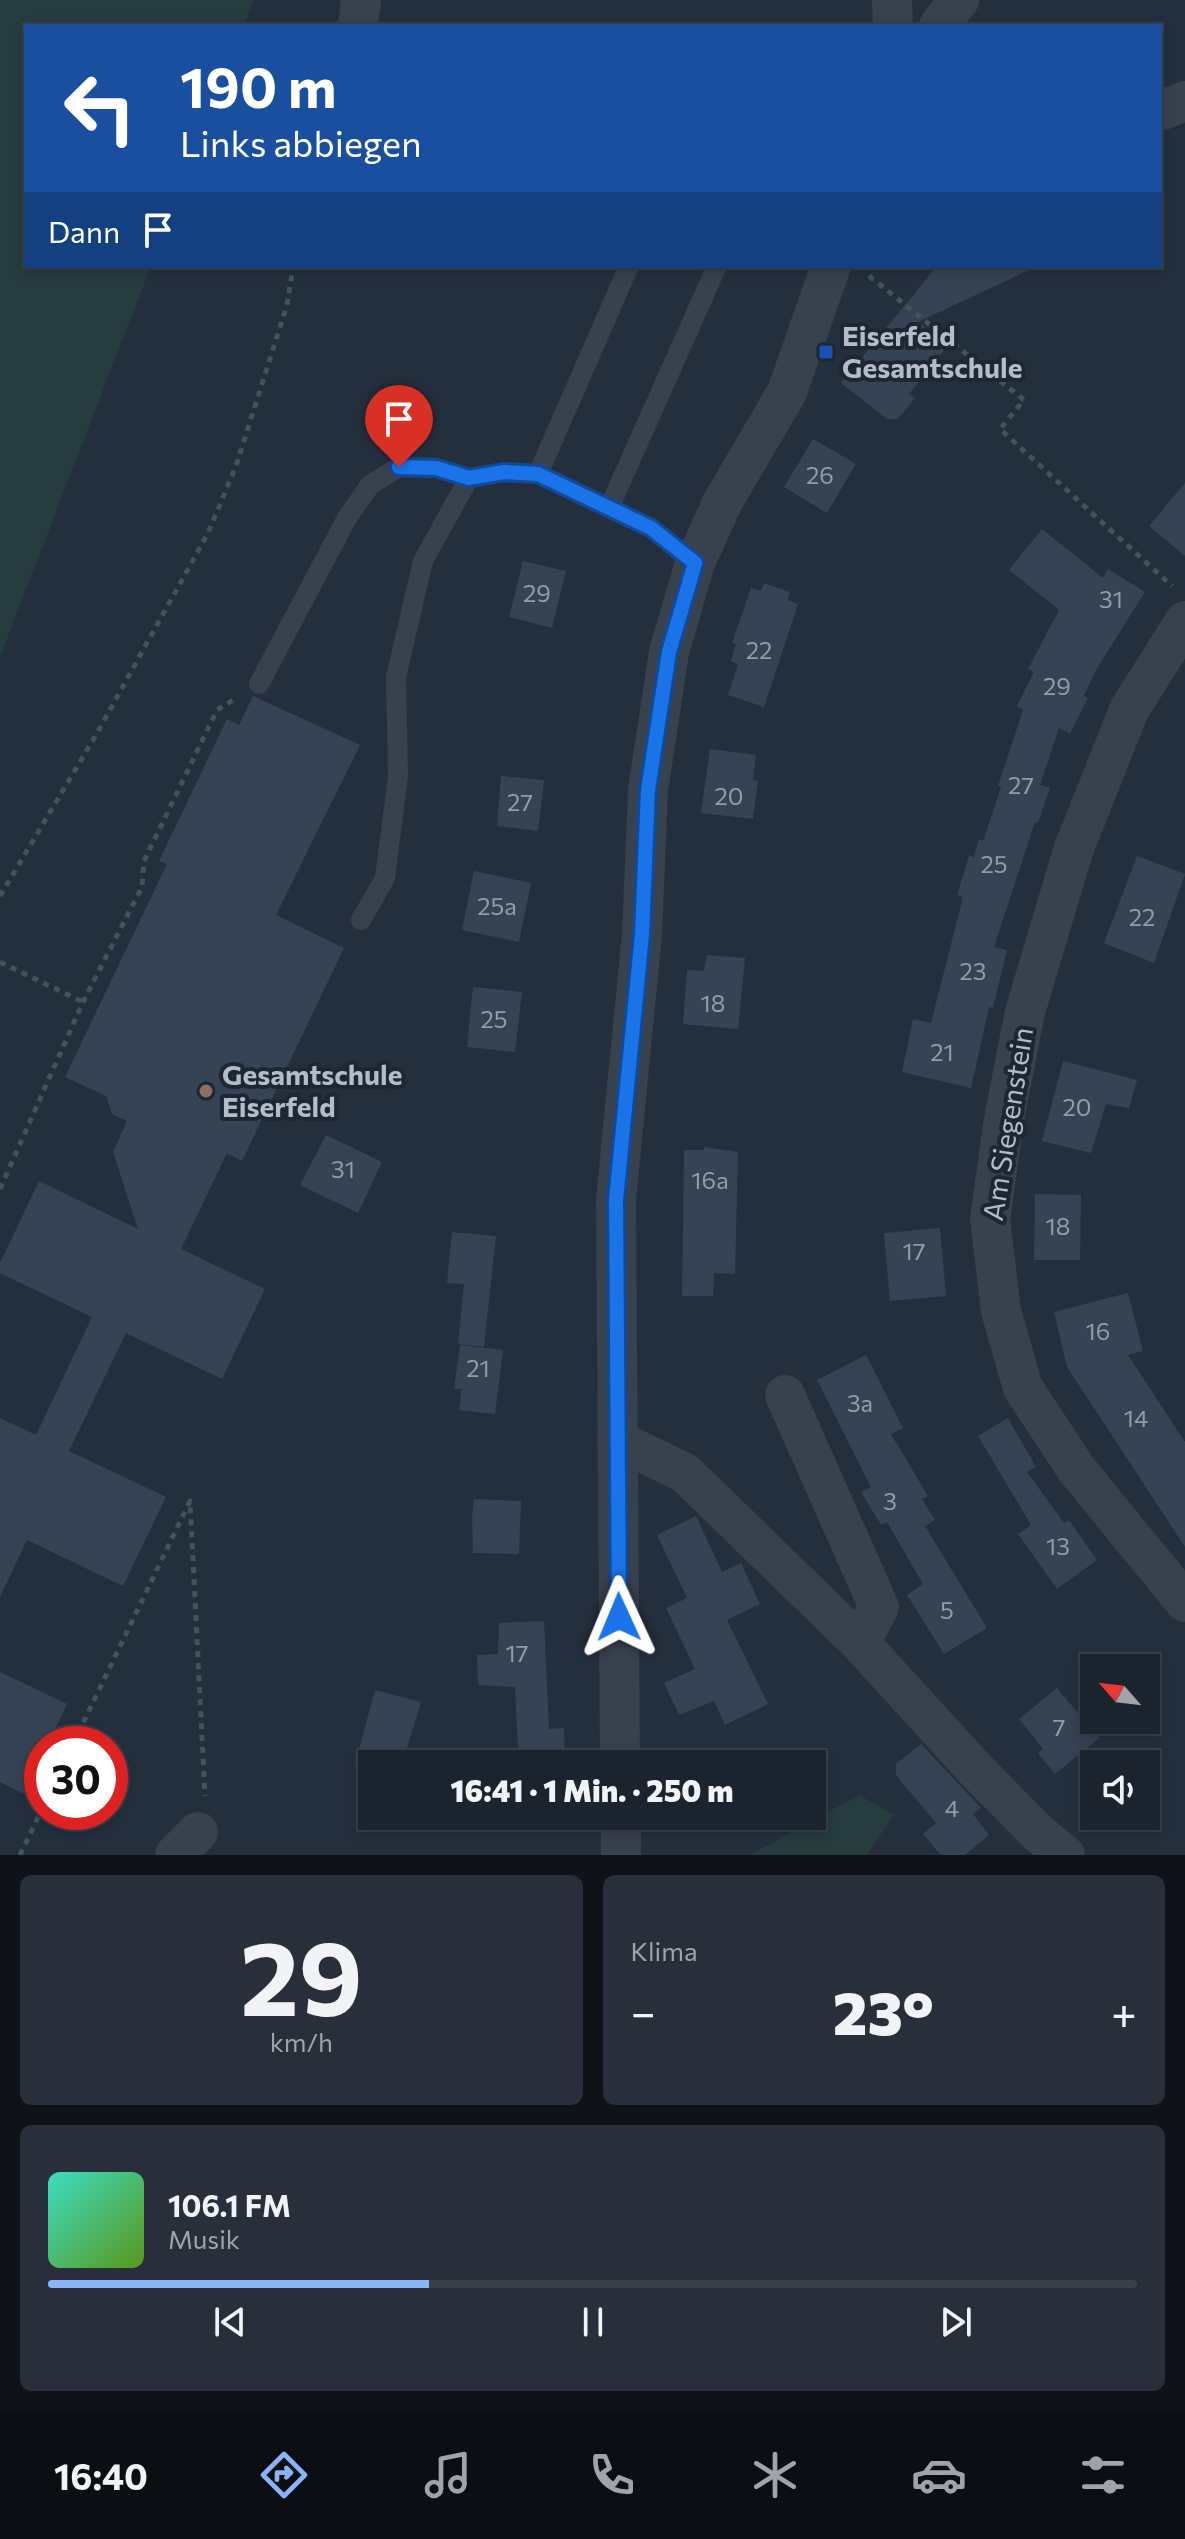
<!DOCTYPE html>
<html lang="de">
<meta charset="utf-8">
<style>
body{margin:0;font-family:Commissioner,sans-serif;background:#282f3a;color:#f1f3f6;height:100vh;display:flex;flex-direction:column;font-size:30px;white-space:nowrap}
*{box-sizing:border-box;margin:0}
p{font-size:26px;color:#a0a4aa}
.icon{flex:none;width:44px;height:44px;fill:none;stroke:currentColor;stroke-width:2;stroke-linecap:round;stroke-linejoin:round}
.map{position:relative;height:1855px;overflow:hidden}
.details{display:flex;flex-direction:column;gap:20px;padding:20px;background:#0f1319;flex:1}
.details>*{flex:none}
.guide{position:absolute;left:24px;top:24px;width:1138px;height:244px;border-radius:0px;box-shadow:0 4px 12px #0003,0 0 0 2px #39404a;background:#1a4fa0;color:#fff;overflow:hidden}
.needle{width:52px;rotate:298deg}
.fabs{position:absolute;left:1080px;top:1654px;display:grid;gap:16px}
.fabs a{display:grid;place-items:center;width:80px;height:80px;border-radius:0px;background:#1b232e;box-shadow:0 4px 12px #0003,0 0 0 2px #39404a;font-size:40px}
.speed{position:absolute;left:24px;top:1726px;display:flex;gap:16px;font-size:40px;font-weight:700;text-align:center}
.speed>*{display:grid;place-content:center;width:104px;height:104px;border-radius:50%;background:#1b232e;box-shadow:0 4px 12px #0003,0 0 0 2px #39404a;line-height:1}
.speed .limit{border:12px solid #d22;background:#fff;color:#111}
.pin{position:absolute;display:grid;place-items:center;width:68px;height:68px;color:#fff;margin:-82px -34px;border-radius:50% 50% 50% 0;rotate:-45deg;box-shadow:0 0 8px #0007}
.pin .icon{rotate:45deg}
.me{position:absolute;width:88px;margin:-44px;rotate:359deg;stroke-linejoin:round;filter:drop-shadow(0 0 6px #0008)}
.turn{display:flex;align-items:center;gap:28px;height:168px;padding:0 24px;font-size:36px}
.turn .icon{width:104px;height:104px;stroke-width:2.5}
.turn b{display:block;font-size:56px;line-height:68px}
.then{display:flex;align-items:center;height:76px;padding:0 24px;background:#0003;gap:16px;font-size:30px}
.big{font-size:60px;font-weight:800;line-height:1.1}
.details .tile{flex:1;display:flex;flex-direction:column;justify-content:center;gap:12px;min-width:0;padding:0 28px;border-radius:12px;background:#282f3a}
.details .dial{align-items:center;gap:0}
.dial b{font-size:104px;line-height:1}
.song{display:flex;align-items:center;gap:24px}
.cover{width:96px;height:96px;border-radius:12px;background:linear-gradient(135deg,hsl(170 70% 55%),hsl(90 70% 35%))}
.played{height:8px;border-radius:4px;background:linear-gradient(90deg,#8ab4f8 35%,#39404a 35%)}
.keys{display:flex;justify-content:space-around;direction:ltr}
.heat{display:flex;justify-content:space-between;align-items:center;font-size:44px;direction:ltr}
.details .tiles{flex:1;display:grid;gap:20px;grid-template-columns:1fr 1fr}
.tile:last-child{grid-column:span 2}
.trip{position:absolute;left:358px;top:1750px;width:468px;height:80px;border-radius:0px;background:#1b232e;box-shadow:0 4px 12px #0003,0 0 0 2px #39404a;font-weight:800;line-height:80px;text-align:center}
.tabs{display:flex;height:128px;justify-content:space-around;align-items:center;background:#0b0e12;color:#a0a4aa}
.tabs .icon{width:56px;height:56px}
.tabs .current{color:#8ab4f8}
.tabs b{font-size:36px;color:#f1f3f6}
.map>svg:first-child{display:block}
.green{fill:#263c3f}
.building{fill:#364354}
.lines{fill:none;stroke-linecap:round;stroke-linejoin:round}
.path{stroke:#3f5557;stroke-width:5;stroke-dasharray:6 6;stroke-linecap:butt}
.lane{stroke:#38414e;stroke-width:20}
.street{stroke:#38414e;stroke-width:40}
.route-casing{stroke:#114b97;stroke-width:20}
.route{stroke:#1a73e8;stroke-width:14}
.transit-dot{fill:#1a4fb4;stroke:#1d2633;stroke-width:3}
.education-dot{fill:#8d6e63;stroke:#1d2633;stroke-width:3}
.labels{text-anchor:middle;stroke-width:8;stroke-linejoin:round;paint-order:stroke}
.number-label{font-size:24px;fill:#929caa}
.poi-label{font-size:28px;font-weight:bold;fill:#b4bcc9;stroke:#1d2633;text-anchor:start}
.street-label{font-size:28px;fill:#b4bcc9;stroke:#1d2633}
</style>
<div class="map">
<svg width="1185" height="1855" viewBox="0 0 1185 1855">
<rect width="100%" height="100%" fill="#242f3e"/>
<!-- green -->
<path class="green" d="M0 0H254L244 26H26V266H151L0 657Z
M859 1795 894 1815 867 1855H750Z"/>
<!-- building -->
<path class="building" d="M937 266H1038L918 322 948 345 909 394 915 398 898 419H887L841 383Z
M813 439 856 464 827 513 784 487Z
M1185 483V556L1149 526Z
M1042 529 1103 578 1108 569 1145 592 1096 670 1084 696 1088 698 1070 734 1059 728 1040 785 1050 788 1038 823 1035 822 994 947 1007 950 993 1008 989 1007 971 1088 902 1072 913 1019 931 1023 963 897 957 895 969 856 974 857 979 839 983 841 1001 787 998 786 1023 710 1017 706 1034 672 1028 669 1059 610 1009 570Z
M523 561 566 571 552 628 509 617Z
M764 583 790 592 788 600 798 604 764 707 728 695 738 664 731 661 736 644 732 643 751 588 761 591Z
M253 696 360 745 276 915 344 948 242 1161 227 1153 181 1249 265 1289 222 1379 126 1333 69 1451 166 1497 123 1586 27 1540 0 1597V1418L36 1435 92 1317 0 1273V1263L39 1181 138 1229 113 1152 127 1121 112 1114 106 1096 65 1077 167 864 159 861 227 719 239 725Z
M710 749 756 755 753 780 758 781 753 819 701 813Z
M501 776 544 780 538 831 497 826Z
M1137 856 1185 874 1154 963 1104 943Z
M474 871 531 883 519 942 462 930Z
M707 955 745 958 738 1029 683 1024 687 970 704 971Z
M473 987 522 992 515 1052 467 1047Z
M1063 1061 1137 1080 1129 1108 1106 1104 1091 1153 1042 1141Z
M326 1135 382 1162 358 1213 300 1185Z
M704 1147 738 1152 735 1274 714 1273 713 1296H682L684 1150H704Z
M1035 1194 1081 1195 1080 1260H1034Z
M940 1228 946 1296 890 1301 884 1233Z
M452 1232 496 1236 484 1347 458 1344 464 1284 447 1283Z
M1128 1293 1143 1351 1128 1355 1185 1442V1547L1067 1367 1054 1312Z
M460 1345 503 1350 495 1414 459 1410 462 1389H454Z
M866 1355 903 1428 891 1434 928 1496 922 1499 935 1520 925 1526 987 1628 944 1654 907 1595 923 1584 887 1522 881 1525 861 1492 871 1487 817 1380Z
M1008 1418 1036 1467 1027 1472 1064 1523 1069 1520 1097 1560 1057 1589 1018 1534 1031 1525 978 1436Z
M474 1499 521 1501 519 1554 473 1553 472 1517Z
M696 1516 722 1572 741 1563 760 1604 727 1620 768 1704 725 1725 714 1701 679 1715 664 1683 695 1669 666 1608 687 1598 657 1535Z
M544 1621 549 1729 564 1728 565 1764H519L515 1687 478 1685 477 1655 498 1654 499 1623Z
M0 1672 67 1704 48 1744H42V1757L24 1794 0 1782Z
M1057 1688 1099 1738 1055 1774 1038 1753 1043 1749 1019 1719Z
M375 1690 421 1702 402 1764H355Z
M921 1744 981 1808 973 1814 989 1835 965 1855H941L923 1834 936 1823 896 1775V1764Z"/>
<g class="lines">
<!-- path -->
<path class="path" d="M869 276 1024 400 1000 429 1172 586
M0 896 96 735 208 533 236 466 287 305 293 266
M0 962 83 1002
M0 1189 83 1002 142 887 144 861 217 710 238 697
M73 1744 190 1501 205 1796
M20 1855 42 1809"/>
<!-- lane -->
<path class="lane" d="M538 474 629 266
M609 508 717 266
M259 684 347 518 370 485 399 467 436 468 469 478
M361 920 385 878 398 776 396 677 423 561 469 478 504 472 538 474 651 528 695 563"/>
<!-- street -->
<path class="street" d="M892 0 893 26
M358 26 361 0
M939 26 959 0
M1160 111 1185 101
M1185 621 1129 710 1073 851 1025 1012 1004 1119 990 1219 1001 1311 1023 1388 1077 1470 1185 1602
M785 1395 879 1607 860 1643
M617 1440 685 1473 860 1643 975 1769 1038 1833 1065 1855
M620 1764 616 1200 642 934 648 790 669 652 695 563 722 503 787 392 831 266
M621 1816V1855
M175 1855 198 1832"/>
</g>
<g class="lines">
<!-- route casing -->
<g class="route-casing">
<path id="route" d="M399 467 436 468 469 478 504 472 538 474 651 528 695 563 669 652 648 790 642 934 616 1200 619 1617"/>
</g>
<!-- route -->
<use href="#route" class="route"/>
</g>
<!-- markers -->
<rect class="transit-dot" x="818" y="344" width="16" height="16" rx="4"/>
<circle class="education-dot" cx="206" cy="1091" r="8"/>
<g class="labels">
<!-- number labels -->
<g class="number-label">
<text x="820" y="484">26</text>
<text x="537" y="602">29</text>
<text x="1111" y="608">31</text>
<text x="759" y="659">22</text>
<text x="1057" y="695">29</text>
<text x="1021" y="794">27</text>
<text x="729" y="805">20</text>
<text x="520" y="811">27</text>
<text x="994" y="873">25</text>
<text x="497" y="915">25a</text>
<text x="1142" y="926">22</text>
<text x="973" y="980">23</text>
<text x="713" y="1012">18</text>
<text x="494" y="1028">25</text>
<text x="942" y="1061">21</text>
<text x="1077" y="1116">20</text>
<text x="343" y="1178">31</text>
<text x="710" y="1189">16a</text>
<text x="1058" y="1235">18</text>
<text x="914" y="1260">17</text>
<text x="1098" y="1340">16</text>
<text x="478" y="1377">21</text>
<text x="860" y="1412">3a</text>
<text x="1136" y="1427">14</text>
<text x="890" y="1510">3</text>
<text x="1058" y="1555">13</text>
<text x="947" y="1619">5</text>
<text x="517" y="1662">17</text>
<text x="1059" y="1736">7</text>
<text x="952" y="1817">4</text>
</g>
<!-- poi labels -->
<g class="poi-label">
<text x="842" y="346">Eiserfeld<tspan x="842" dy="32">Gesamtschule</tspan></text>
<text x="222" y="1085">Gesamtschule<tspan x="222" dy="32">Eiserfeld</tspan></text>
</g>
<!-- street labels -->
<g class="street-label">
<text transform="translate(1008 1124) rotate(-81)" y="10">Am Siegenstein</text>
</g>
</g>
</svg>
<div class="fabs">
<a><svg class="needle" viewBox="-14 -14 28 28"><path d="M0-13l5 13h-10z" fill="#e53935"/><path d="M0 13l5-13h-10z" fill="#a0a4aa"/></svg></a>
<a><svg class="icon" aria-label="sound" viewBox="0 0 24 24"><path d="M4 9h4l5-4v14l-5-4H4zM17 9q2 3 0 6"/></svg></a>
</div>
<div class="speed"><div class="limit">30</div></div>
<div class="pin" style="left:399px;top:467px;background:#d93025"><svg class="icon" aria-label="arrive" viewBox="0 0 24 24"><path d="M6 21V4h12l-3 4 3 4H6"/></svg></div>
<svg class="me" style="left:619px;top:1617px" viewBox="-20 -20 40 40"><path d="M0-17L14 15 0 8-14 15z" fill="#1a73e8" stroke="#fff" stroke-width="4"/></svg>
<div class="trip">16:41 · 1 Min. · 250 m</div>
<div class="guide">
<div class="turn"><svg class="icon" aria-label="left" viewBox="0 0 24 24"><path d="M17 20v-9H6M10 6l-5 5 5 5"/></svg><div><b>190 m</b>Links abbiegen</div></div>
<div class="then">Dann<svg class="icon" aria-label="arrive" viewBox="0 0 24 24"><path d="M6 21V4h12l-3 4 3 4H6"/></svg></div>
</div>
</div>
<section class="details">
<div class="tiles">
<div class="tile dial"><b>29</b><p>km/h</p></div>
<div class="tile"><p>Klima</p>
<div class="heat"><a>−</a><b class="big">23°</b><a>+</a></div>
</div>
<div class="tile">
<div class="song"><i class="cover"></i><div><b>106.1 FM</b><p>Musik</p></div></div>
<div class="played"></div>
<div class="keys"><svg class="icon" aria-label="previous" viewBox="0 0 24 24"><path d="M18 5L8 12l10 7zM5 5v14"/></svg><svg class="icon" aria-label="pause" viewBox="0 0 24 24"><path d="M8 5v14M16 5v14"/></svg><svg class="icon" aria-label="next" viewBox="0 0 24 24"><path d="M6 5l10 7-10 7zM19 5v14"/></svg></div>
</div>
</div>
</section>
<nav class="tabs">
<b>16:40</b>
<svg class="icon current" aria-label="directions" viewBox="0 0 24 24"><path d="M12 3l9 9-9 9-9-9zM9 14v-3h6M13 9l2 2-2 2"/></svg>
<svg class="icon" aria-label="music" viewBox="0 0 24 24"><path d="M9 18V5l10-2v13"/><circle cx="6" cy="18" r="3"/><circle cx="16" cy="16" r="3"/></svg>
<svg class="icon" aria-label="phone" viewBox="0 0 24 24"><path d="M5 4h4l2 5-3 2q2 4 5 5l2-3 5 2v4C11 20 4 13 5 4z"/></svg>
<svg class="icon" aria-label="climate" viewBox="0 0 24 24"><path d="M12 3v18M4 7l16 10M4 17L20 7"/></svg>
<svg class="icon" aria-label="car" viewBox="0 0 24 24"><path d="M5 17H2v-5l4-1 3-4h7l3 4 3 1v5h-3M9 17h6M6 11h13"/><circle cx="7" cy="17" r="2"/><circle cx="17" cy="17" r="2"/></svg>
<svg class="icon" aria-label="filters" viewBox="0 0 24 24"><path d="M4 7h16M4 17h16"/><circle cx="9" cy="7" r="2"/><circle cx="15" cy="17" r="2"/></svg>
</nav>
